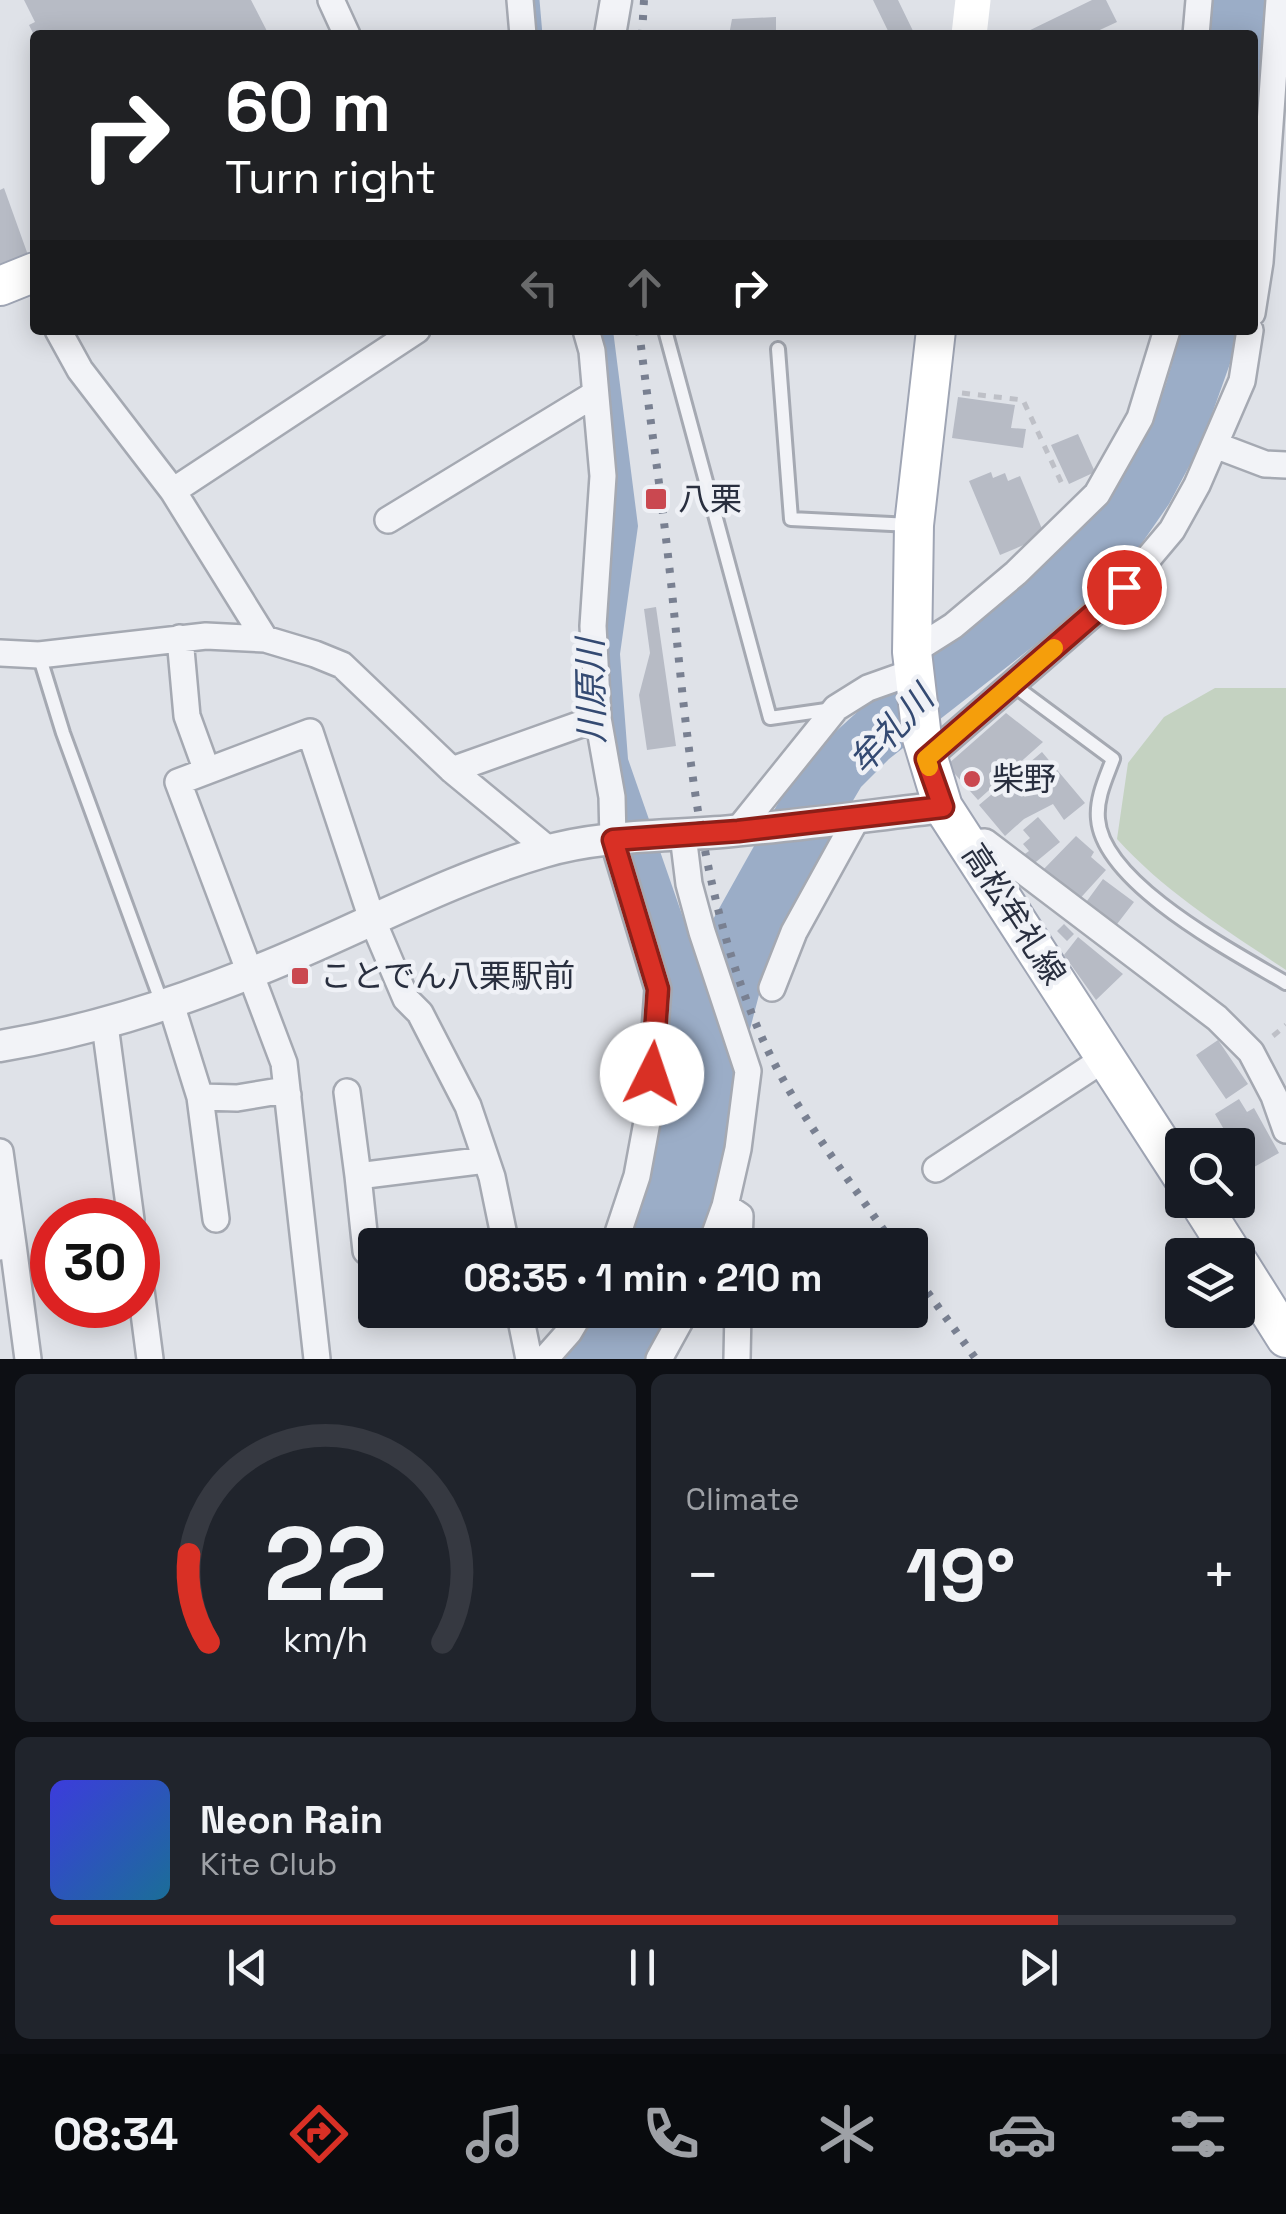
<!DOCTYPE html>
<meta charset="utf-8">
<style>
body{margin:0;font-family:"Space Grotesk","Noto Sans JP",sans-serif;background:#20242c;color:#f1f3f6;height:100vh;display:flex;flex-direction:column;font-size:38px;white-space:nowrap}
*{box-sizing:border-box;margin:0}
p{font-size:32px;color:#9ea1a6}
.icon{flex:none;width:55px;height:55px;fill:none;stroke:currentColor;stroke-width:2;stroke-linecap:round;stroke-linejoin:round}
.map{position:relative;height:1359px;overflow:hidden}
.side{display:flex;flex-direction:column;gap:15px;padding:15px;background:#0d0f14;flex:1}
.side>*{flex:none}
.banner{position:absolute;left:30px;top:30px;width:1228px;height:305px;border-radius:10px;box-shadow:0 5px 25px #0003;background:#202124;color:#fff;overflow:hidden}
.tools{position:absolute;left:1165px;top:1128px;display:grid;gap:20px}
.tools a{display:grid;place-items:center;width:90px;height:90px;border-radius:10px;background:#171b24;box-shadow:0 5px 25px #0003;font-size:50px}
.speed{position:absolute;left:30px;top:1198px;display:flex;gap:20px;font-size:50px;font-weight:700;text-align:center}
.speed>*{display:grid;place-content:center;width:130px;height:130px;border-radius:50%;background:#171b24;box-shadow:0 5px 25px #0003;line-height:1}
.speed .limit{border:15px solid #d22;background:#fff;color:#111}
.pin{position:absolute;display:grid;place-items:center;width:85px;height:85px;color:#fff;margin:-42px;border:5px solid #fff;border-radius:50%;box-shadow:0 2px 10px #0007}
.me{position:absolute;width:110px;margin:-55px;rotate:4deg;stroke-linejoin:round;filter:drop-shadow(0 0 8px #0008)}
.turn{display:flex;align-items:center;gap:35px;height:210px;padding:0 30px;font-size:45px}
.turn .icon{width:130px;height:130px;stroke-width:2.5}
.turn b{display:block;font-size:70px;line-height:85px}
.lanes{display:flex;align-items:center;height:95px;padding:0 30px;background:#0003;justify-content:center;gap:50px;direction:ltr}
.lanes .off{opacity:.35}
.big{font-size:75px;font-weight:700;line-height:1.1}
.side .tile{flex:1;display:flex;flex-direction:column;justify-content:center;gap:15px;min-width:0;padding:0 35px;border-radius:15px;background:#20242c}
.side .dial{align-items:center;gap:0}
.dial svg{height:260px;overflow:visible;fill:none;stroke:#363941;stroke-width:7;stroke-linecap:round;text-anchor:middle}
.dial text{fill:#f1f3f6;stroke:none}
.song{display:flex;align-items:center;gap:30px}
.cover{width:120px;height:120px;border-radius:15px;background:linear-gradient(135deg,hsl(240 70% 55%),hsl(200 70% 35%))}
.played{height:10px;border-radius:5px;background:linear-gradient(90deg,#d93025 85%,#363941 85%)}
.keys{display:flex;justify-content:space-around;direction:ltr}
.heat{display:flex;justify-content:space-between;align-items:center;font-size:55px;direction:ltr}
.side .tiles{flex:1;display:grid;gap:15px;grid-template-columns:1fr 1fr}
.tile:last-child{grid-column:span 2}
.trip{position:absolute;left:358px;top:1228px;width:570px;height:100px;border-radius:10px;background:#171b24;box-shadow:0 5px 25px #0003;font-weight:700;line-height:100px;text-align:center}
.tabs{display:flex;height:160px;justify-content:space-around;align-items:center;background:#090b0e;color:#9ea1a6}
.tabs .icon{width:70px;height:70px}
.tabs .on{color:#d93025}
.tabs b{font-size:45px;color:#f1f3f6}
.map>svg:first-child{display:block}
.green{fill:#c4d2c1}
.water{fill:#9badc7}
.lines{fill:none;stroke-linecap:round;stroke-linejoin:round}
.stream{stroke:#9badc7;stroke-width:9}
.building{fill:#b7bbc5}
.service-casing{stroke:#a5a9b2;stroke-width:18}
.minor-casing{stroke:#a5a9b2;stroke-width:30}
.tertiary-casing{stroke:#a5a9b2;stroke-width:35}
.primary-casing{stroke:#9fa5b4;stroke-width:42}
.path{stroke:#bec0c7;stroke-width:5;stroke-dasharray:8 8;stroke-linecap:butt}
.service{stroke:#f2f3f7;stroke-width:12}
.minor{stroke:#f2f3f7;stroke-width:25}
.tertiary{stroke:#f2f3f7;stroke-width:30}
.secondary{stroke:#fff;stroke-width:35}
.primary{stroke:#fff;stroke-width:38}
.rail{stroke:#798091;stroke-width:8;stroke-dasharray:5 10;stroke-linecap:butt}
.route-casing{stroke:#8d1f18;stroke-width:25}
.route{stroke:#d93025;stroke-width:18}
.slow{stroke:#f59e0b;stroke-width:18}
.poi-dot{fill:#ca4850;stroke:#eff1f6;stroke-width:4}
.labels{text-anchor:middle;stroke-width:9;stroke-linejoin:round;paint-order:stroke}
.poi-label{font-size:32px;fill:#292f3f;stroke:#eff1f6;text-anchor:start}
.street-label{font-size:32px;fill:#292f3f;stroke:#eff1f6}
.water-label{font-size:35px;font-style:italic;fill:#344a72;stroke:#eff1f6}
</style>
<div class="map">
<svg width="1286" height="1359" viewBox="0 0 1286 1359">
<rect width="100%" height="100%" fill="#dfe2e8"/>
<!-- green -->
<path class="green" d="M1215 688H1286V970C1226 930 1166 893 1117 839L1128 763 1164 717Z"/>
<!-- water -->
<path class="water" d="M1209 0H1271L1253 243 1252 35H1207Z
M597 330H613L638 526 620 654 628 759 695 952C716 914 737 876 758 839 774 811 789 780 811 756 947 614 1142 549 1179 330H1242L1202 442 1169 504 1133 556 1086 605 889 759 861 787 835 831 760 991 738 1075 721 1190 702 1245H627L644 1196 655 1147 664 1090 670 998 635 875 608 724 605 621 614 461 607 376Z
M592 1310H672L644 1359H558Z"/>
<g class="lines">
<!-- stream -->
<path class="stream" d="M535 0 538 35"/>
</g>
<!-- building -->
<path class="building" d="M24 0H251L269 35H34L29 25 35 22Z
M873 0H898L914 33 890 35Z
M1092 0H1106L1117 22 1089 35H1020Z
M776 17V35H729L732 19Z
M4 188 28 255 0 265V190Z
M958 397 1015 405 1011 428 1026 429 1023 448 952 438Z
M1078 434 1095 472 1069 484 1051 445Z
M991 472 993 478 1005 473 1008 481 1020 476 1045 536 1000 555 969 481Z
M656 607 676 746 647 750 639 695 650 653 644 609Z
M1006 713 1043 742 978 800 947 765Z
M1042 752 1085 803 1064 820 1053 804 1024 819 1005 836 979 805Z
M1038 817 1060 842 1031 866 1022 856 1029 851 1023 844 1030 838 1023 830Z
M1076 836 1094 852 1091 857 1106 870 1075 904 1040 873Z
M1103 879 1134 902 1114 928 1084 905Z
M1064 924 1074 934 1067 941 1057 931Z
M1078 937 1123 974 1096 1000 1064 955Z
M1218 1040 1248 1084 1226 1099 1196 1055Z
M1239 1099 1247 1112 1254 1108 1279 1153 1247 1171 1238 1154V1145H1233L1215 1114Z"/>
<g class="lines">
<!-- service casing -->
<g class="service-casing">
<path id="service" d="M665 330 770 718 833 709
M778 349 791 519 911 525
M39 655 63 733 163 1006
M1012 684 1113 759C1106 778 1096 798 1098 819 1103 884 1234 952 1286 983"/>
</g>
<!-- minor casing -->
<g class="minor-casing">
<path id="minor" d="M331 0 347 35
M520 0 523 35
M1196 35 1199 0
M1252 313 1260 262 1279 0
M58 330 80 370 173 491 265 639
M586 330 592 351 603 476 593 626 598 718 612 797 613 840 658 989 649 1111 637 1176 614 1245
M1215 445 1265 464 1286 465
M173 491 417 330
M388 520 595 394
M180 638 187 716 207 771
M912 652 953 626 1016 573 1097 494 1140 418 1167 330
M0 653 39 655 206 636 265 639 315 654 342 665 452 770 549 850
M926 759 1124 587 1172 530 1197 485 1242 381 1250 330
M452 770 598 718
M737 831 836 708 868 688 913 672
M683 835 689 884 702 932 748 1071 738 1149 725 1206 711 1245
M967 843 985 842 1217 1018 1251 1052 1274 1096 1286 1130
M772 988 794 932 858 816
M171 1004 200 1097 216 1219
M105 1025 131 1220
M347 1092 358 1176
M200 1097 237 1098 279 1091 288 1095
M0 1152 13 1245 0 1247
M936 1169 1107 1057
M725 1206 740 1216 739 1245
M13 1245 28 1359
M366 1251 358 1176 486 1160
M138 1267 150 1359
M519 1310 529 1359
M317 1359 284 1063 178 782 310 732 372 919 406 999 420 1013 468 1106 492 1177 506 1245
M545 1359 569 1332 582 1310
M659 1359 686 1310
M737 1359 738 1310"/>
</g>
<!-- tertiary casing -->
<g class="tertiary-casing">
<path id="tertiary" d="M610 35 616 0
M0 1046C88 1031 165 1007 248 974 347 936 440 882 543 852 602 834 670 837 732 831 802 825 873 815 943 807"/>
</g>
<!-- primary casing -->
<g class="primary-casing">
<path id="primary" d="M0 286 35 272
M936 330 914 525 912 652 922 738 943 807 1182 1176
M1198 1200 1233 1255
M1238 1262 1286 1338"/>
</g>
<!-- path -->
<path class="path" d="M962 393 1023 400 1062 484
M1273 1036 1286 1025"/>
<!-- service -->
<use href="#service" class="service"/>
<!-- minor -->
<use href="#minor" class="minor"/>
<!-- tertiary -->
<use href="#tertiary" class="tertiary"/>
<!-- secondary -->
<path class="secondary" d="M969 35 973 0"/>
<!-- primary -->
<use href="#primary" class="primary"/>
<!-- rail -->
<path class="rail" d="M642 35 644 0
M639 330C650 421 664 511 673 602 688 750 701 903 763 1040 796 1113 849 1179 894 1245
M910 1268 976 1359"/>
</g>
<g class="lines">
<!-- route casing -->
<g class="route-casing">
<path id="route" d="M652 1074 658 989 613 840 738 831 943 807 926 759 1124 587"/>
</g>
<!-- route -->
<use href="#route" class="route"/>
<!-- slow -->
<path class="slow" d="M929 767 926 759 1054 648"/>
</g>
<!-- markers -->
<g class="poi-dot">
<rect x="644" y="487" width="24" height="24" rx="5"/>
<circle cx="972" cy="779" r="10"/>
<rect x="290" y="966" width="20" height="20" rx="5"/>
</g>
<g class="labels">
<!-- poi labels -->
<g class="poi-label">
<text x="678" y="510">八栗</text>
<text x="992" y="790">柴野</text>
<text x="320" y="987">ことでん八栗駅前</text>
</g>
<!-- street labels -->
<g class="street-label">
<text transform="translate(1014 914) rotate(57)" y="11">高松牟礼線</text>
</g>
<!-- water labels -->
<g class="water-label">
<text transform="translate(591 691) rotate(-91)" y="12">川原川</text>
<text transform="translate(891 730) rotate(-47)" y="12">牟礼川</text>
</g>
</g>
</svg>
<div class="tools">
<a><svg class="icon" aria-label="search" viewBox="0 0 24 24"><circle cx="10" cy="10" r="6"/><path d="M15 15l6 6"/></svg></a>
<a><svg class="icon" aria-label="layers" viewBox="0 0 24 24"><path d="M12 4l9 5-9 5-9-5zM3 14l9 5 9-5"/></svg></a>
</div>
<div class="speed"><div class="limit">30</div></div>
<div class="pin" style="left:1124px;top:587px;background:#d93025"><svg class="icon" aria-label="arrive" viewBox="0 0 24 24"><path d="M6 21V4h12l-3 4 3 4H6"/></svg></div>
<svg class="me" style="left:652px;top:1074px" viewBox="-20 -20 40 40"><circle r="19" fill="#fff"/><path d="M0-13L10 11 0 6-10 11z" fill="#d93025"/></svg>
<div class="trip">08:35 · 1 min · 210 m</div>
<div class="banner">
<div class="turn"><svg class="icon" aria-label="right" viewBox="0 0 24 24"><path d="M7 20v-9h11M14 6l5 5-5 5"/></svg><div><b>60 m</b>Turn right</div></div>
<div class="lanes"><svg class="icon off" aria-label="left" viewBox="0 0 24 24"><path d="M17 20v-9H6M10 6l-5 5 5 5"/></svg><svg class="icon off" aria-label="ahead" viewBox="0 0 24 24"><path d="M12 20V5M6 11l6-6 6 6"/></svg><svg class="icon" aria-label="right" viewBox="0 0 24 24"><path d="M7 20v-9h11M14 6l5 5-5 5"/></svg></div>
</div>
</div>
<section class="side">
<div class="tiles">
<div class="tile dial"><svg viewBox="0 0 100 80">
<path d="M14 69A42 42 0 1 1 86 69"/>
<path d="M14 69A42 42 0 0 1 8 42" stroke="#d93025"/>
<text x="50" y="56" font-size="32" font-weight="700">22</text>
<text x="50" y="72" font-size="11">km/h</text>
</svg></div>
<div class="tile"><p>Climate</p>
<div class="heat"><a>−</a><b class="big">19°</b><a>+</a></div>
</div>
<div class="tile">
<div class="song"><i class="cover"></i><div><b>Neon Rain</b><p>Kite Club</p></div></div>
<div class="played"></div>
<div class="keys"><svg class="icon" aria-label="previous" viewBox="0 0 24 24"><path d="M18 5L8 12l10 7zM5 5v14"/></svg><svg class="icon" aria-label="pause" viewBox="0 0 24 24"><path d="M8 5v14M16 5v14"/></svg><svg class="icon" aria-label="next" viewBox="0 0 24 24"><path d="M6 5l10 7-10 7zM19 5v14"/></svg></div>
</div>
</div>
</section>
<nav class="tabs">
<b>08:34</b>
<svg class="icon on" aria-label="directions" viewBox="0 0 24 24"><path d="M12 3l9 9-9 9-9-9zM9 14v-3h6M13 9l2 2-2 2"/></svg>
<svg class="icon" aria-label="music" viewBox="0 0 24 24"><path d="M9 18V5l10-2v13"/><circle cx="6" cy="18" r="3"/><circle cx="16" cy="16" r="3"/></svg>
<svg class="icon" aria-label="phone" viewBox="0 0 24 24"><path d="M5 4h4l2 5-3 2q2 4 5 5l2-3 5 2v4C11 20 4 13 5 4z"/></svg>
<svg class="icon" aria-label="climate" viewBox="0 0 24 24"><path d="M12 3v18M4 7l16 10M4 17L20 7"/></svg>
<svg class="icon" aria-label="car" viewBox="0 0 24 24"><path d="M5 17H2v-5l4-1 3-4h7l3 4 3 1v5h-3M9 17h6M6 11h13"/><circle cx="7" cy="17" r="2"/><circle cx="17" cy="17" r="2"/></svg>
<svg class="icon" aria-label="filters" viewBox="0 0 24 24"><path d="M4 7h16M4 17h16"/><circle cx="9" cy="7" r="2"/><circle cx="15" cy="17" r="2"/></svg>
</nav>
